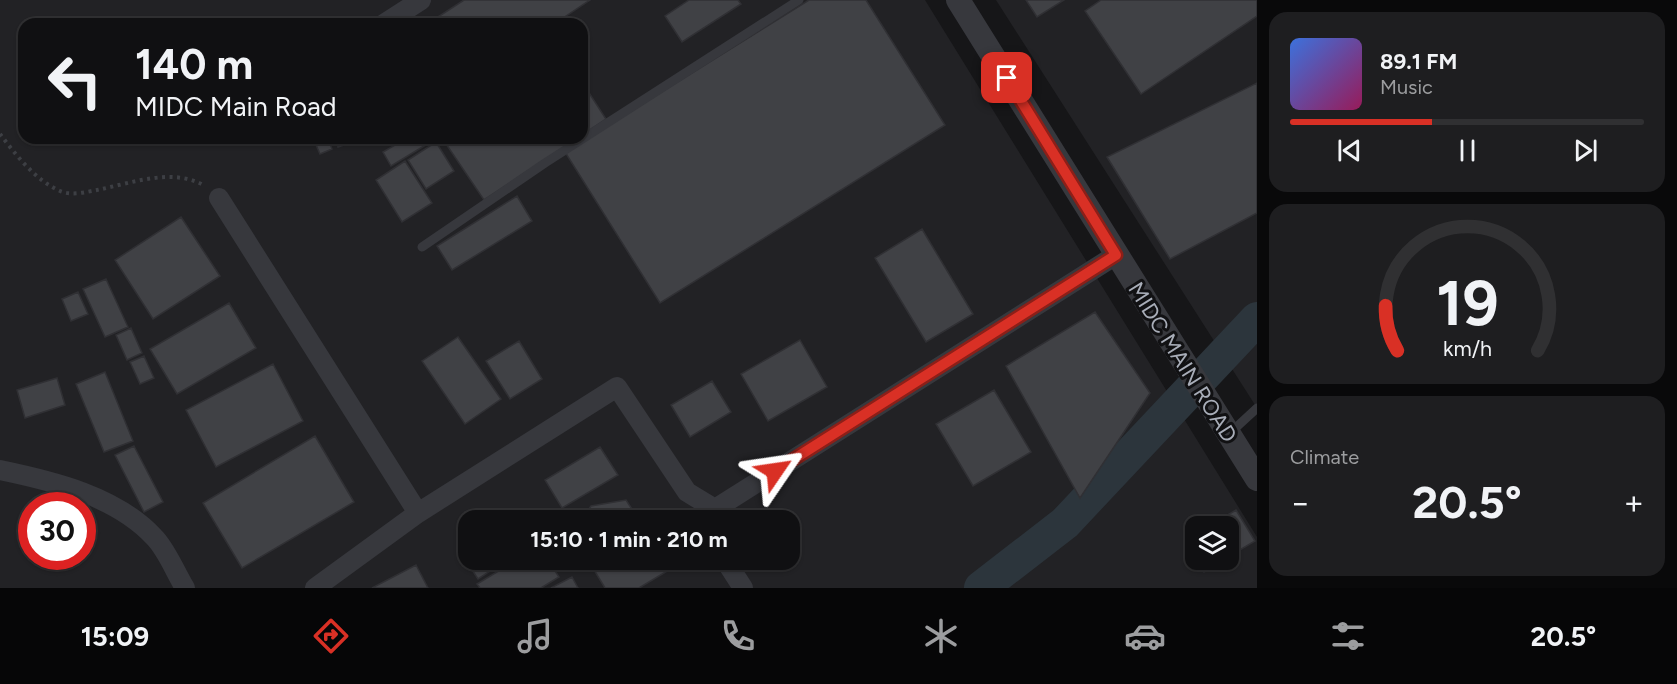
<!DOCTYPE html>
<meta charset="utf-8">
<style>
body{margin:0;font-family:Figtree,sans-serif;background:#1e1e20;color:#f1f3f6;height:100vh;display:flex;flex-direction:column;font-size:22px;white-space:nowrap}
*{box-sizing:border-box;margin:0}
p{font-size:20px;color:#9c9d9f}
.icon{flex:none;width:33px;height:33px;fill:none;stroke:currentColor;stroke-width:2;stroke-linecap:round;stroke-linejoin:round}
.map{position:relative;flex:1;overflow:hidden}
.side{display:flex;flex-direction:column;gap:12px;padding:12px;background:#09090a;width:420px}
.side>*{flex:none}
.hud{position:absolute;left:18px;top:18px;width:570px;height:126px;border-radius:18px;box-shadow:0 2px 4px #0004,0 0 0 2px #303032;background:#101012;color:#f1f3f6;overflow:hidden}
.buttons{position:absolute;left:1185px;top:516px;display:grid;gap:12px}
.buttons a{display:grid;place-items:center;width:54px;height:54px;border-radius:12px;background:#101012;box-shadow:0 2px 4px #0004,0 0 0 2px #303032;font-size:30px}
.speed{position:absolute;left:18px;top:492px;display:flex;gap:12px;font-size:30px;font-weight:700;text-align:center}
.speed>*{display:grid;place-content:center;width:78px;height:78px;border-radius:50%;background:#101012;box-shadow:0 2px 4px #0004,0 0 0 2px #303032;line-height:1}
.speed .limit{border:9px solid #d22;background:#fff;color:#111}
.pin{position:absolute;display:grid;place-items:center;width:51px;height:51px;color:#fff;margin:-26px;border-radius:12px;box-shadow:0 3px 9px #0006}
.me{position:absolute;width:66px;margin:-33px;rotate:58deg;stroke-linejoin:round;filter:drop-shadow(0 0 4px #0008)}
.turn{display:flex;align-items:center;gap:21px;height:126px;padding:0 18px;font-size:27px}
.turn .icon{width:78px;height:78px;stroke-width:2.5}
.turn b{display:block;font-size:42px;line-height:51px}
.big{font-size:45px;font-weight:700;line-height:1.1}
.side .tile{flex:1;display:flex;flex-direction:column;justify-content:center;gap:9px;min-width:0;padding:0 21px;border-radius:18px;background:#1e1e20}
.side .dial{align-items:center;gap:0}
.dial svg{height:156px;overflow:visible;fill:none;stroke:#303032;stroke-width:7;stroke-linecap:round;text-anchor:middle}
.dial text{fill:#f1f3f6;stroke:none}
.song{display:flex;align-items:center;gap:18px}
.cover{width:72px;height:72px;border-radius:9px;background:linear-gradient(135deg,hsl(220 70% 55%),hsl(330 70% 35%))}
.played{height:6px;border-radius:3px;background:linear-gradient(90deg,#d93025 40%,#303032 40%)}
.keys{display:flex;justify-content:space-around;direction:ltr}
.heat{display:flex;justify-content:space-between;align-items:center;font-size:33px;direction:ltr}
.trip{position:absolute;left:458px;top:510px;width:342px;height:60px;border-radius:18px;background:#101012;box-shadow:0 2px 4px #0004,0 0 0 2px #303032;font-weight:700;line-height:60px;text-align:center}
.dock{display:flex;height:96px;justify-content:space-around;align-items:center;background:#060607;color:#9c9d9f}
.dock .icon{width:42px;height:42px}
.dock .on{color:#d93025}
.dock b{font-size:27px;color:#f1f3f6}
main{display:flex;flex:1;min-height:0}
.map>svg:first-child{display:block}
.built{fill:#222225;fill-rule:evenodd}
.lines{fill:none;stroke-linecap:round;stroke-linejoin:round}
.river{stroke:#2c353c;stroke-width:34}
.building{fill:#404145;stroke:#303034;stroke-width:1.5}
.path{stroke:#3d3f44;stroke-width:4;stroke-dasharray:3 4.5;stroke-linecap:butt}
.service{stroke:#37383d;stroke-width:9}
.minor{stroke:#37383d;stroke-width:20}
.tertiary{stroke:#37383d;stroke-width:24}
.route-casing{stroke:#8d1f18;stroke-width:15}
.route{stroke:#d93025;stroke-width:10}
.labels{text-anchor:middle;stroke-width:6;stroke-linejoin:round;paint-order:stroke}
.street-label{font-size:22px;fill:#a8adb8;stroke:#111113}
</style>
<main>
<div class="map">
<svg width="1257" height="588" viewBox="0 0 1257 588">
<rect width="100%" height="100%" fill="#161618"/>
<!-- built -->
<path class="built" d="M0 0H925L1257 537V588H0ZM24 24H582V138H24ZM32 506H82V556H32ZM468 520H789V560H468ZM1196 526H1228V560H1196Z
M996 0H1257V408Z"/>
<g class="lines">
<!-- river -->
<path class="river" d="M981 588 1065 523 1257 319"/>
</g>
<!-- building -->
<path class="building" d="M464 0H590L554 24H427Z
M689 0H738L741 4 682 42 665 16Z
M809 0H866L945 125 660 303 565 152Z
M1026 0H1064L1037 17Z
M1101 0H1257V16L1141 94 1085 11Z
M582 82 606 119 582 135Z
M1257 83V213L1170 259 1107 157Z
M313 138H328L332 149 320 154Z
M335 138H355L356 141 338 147Z
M407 138 434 140 391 166 383 152Z
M442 138H578L484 200Z
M436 142 454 171 426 189 408 160Z
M405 161 432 203 402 222 376 180Z
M517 196 532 221 452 270 437 246Z
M181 217 220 276 153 319 115 260Z
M922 229 973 314 926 342 875 258Z
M106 279 128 327 105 337 83 289Z
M78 292 88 314 71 321 62 299Z
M229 303 256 348 177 394 150 349Z
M1095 312 1150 393 1080 498 1006 366Z
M131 328 142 353 127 360 116 335Z
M458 337 501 399 465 424 422 361Z
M800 340 827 387 768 421 741 374Z
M519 341 542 379 510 399 486 361Z
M144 356 154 378 140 384 130 362Z
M273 364 303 421 216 467 186 410Z
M105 372 133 441 104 452 76 384Z
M57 378 65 405 25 418 17 390Z
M712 381 731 412 690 437 671 405Z
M994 390 1031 452 973 486 936 424Z
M315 436 354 502 242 568 203 503Z
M134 446 163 502 144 512 115 455Z
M600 447 618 475 562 508 545 480Z
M626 500 639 520H581L591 506Z
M1236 510 1255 541 1228 557V526H1209Z
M509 512 515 520H497Z
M1196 534V558L1185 541Z
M468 540V560H507L478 579 457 547Z
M517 560H548L559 577 541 588H480L477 584Z
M588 560H663L669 570 639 588H605Z
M1197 560H1225L1204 572Z
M416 565 428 588H372Z
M572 577 578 588H551Z"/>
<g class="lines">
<!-- path -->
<path class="path" d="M0 134C16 155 35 180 60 191 71 196 86 192 97 190 132 183 173 167 205 186"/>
<!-- service -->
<path class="service" d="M422 247 545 163 799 0
M1230 433 1257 408"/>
<!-- minor -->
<path class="minor" d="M384 24 421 0
M219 198 418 513 315 588
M0 470C53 481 116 496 154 537 167 550 175 572 185 588
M418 513 617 387 687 492 715 509
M714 520 715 509 1116 255
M725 560 743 588"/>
<!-- tertiary -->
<path class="tertiary" d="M958 0 1257 479"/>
</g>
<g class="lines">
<!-- route casing -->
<g class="route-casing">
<path id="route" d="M775 471 1116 255 1007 78"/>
</g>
<!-- route -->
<use href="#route" class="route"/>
</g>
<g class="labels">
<!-- street labels -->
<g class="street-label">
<text transform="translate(1183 362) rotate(58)" y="8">MIDC MAIN ROAD</text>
</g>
</g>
</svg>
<div class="buttons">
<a><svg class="icon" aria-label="layers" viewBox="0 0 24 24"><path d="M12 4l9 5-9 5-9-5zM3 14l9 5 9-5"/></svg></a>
</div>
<div class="speed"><div class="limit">30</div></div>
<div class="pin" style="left:1007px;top:78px;background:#d93025"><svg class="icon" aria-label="arrive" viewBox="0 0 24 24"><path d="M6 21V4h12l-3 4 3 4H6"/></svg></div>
<svg class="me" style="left:775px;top:471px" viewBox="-20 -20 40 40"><path d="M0-17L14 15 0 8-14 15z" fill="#d93025" stroke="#fff" stroke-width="4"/></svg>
<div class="trip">15:10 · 1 min · 210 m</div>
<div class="hud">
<div class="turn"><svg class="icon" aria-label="left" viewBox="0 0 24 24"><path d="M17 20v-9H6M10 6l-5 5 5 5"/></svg><div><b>140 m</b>MIDC Main Road</div></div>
</div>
</div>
<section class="side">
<div class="tile">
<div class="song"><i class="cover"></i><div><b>89.1 FM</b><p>Music</p></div></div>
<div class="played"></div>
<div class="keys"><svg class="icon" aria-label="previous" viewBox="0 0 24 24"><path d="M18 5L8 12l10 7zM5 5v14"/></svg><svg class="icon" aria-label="pause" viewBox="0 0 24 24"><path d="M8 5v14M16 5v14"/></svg><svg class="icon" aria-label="next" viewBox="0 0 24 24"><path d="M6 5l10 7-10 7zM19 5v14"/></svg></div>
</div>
<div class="tile dial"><svg viewBox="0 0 100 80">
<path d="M14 69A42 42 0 1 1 86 69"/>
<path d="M14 69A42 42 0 0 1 8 46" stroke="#d93025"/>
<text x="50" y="56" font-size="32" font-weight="700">19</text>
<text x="50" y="72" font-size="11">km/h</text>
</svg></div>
<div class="tile"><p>Climate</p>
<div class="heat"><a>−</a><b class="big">20.5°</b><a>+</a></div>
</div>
</section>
</main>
<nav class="dock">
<b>15:09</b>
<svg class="icon on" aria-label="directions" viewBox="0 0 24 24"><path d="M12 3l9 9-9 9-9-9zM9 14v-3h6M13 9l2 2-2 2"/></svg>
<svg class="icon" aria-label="music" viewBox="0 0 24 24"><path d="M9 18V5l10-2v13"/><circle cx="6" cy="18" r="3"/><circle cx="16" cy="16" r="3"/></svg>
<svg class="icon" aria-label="phone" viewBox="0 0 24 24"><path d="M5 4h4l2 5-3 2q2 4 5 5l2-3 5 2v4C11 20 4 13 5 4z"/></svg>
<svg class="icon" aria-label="climate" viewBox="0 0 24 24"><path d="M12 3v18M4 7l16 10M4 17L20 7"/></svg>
<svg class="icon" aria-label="car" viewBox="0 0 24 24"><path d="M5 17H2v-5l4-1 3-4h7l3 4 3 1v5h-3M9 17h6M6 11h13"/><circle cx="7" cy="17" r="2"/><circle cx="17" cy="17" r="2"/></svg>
<svg class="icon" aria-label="filters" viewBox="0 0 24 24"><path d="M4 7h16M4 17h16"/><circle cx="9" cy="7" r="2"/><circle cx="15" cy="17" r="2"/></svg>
<b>20.5°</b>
</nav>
